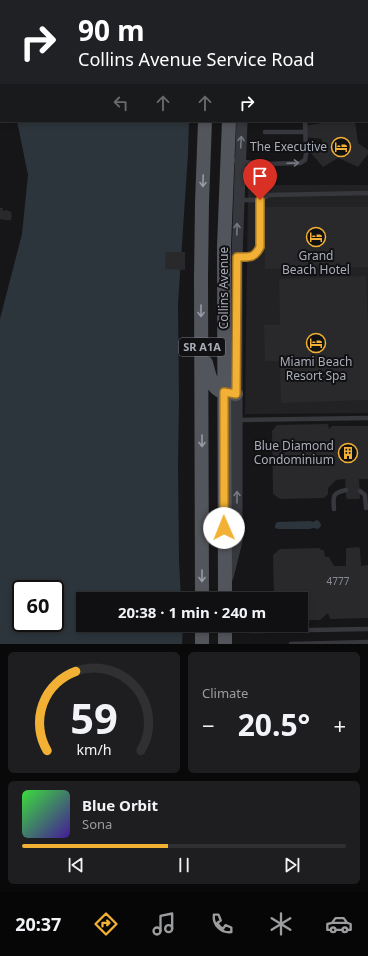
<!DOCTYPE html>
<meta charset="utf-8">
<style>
body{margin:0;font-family:"Noto Sans",sans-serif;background:#1e1e20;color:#f1f3f6;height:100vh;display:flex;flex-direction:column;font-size:15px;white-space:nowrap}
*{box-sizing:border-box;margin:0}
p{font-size:13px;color:#9c9d9f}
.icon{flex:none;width:22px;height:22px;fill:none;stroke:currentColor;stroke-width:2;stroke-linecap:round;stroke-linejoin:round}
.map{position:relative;height:644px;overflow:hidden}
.panel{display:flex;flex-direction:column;gap:8px;padding:8px;background:#09090a;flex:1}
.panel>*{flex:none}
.top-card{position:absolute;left:0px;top:0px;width:368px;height:122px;box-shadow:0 2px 6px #0003,0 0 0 1px #303032;background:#202124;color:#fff;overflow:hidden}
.speed{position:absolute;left:12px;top:580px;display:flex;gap:8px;font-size:20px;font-weight:700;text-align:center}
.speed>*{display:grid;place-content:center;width:52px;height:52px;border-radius:50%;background:#101012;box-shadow:0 2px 6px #0003,0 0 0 1px #303032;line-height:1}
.speed .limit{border:2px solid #111;border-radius:6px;background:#fff;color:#111}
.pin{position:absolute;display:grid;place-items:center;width:34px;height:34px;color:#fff;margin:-41px -17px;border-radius:50% 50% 50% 0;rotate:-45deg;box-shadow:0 0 4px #0007}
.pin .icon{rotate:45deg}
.me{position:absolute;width:44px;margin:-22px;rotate:359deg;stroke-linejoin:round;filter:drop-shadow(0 0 3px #0008)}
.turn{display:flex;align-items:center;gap:14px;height:84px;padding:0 12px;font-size:18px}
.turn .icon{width:52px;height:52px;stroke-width:2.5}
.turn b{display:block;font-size:28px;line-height:34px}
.lanes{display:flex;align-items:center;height:38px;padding:0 12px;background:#0003;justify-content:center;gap:20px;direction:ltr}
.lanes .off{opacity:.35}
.big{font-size:30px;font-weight:700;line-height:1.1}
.panel .widget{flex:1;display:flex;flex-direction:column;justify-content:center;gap:6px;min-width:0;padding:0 14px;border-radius:6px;background:#1e1e20}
.panel .dial{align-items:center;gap:0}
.dial svg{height:104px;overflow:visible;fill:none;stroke:#303032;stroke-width:7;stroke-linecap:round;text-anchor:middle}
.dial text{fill:#f1f3f6;stroke:none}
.song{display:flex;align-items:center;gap:12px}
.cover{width:48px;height:48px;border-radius:6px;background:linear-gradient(135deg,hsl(120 70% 55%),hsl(260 70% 35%))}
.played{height:4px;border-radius:2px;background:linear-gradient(90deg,#f2b134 45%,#303032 45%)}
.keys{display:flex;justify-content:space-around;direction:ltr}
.heat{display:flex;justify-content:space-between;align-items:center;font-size:22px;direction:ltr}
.panel .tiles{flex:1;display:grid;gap:8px;grid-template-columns:1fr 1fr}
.widget:last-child{grid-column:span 2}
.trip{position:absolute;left:76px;top:592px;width:232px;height:40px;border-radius:0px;background:#101012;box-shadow:0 2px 6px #0003,0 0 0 1px #303032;font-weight:700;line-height:40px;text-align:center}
.dock{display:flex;height:64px;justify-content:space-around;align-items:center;background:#060607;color:#9c9d9f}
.dock .icon{width:28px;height:28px}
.dock .current{color:#f2b134}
.dock b{font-size:18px;color:#f1f3f6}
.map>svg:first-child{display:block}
.built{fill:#222225}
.water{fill:#2c353c;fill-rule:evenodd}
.building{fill:#29292c}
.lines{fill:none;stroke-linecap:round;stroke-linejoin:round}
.service{stroke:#37383d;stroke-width:4.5}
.tertiary{stroke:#37383d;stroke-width:11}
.primary{stroke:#53555c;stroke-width:14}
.oneway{stroke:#757881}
.oneway2{stroke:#979ba6}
.route-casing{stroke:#9d7322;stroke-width:10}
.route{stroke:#f2b134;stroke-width:7}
.labels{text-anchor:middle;stroke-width:4;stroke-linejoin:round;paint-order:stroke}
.number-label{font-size:10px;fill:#888b94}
.shield{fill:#111113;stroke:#7b7e86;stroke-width:1}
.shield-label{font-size:11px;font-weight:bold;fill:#a8adb8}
.poi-label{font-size:12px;fill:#a8adb8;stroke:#111113;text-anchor:end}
.street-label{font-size:12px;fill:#a8adb8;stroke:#111113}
</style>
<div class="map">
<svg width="368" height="644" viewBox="0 0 368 644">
<rect width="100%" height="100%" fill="#161618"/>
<!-- built -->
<path class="built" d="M248 185H368V413L245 414Z"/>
<!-- water -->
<path class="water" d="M0 0H188V1H1V11L0 9Z
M17 121H189L188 154 178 304 179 401 178 465 179 561 181 599H83V625H183L182 644H0V319L22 234 28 175ZM21 589H55V623H21Z
M317 520C320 522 321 523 321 526L318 529 313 528 310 529H278L275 528V526L276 523 278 522 310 521 313 522Z"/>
<!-- building -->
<path class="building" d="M322 121H355L358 143 368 150V154L358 167 338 158 323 167 311 153 322 143V139L304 137 303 130V126L322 123Z
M265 207H368V267L265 269Z
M0 208H3V211L7 210 11 212 12 216 11 220H5L0 219Z
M166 252H185V270L165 269Z
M366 276 368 324V400L281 403 280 361H265L264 325H280L279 279Z
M328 424 329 429 332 426H368V479H359L360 498 359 499H347L346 497 345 479 336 480 328 488V494L324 498 280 499 273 494 272 431 277 425Z
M359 547 360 549 361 566 368 565V618L331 619H330L328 613 320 620H301V599H274L273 555 280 549 320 548 321 550H324L325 557H329L334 566H346V549L347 548Z"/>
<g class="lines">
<!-- service -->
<path class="service" d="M367 28H368
M367 74 368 73
M265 132H305
M228 160 262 164 300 163 305 160 306 154 305 121
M239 200H260L269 195 368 193
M237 257C249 257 254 259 260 247V200
M238 420 368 418
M360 491 365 495 366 508
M334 509C333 496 332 493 346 490
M227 626 237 630 253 631 368 629
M291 644 368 642"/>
<!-- tertiary -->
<path class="tertiary" d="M250 1V0
M228 577 237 541V257L242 121"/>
<!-- primary -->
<path class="primary" d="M209 1V0
M233 1V0
M206 363C209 373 211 389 223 392 228 393 232 393 236 394
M202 599 201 277 202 203 205 121
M225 599 224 246 229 121
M202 625V644
M225 625V644"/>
</g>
<!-- one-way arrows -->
<defs><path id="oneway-shaft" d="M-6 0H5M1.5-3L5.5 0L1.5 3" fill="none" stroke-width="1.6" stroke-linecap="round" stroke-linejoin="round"/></defs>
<g class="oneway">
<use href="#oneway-shaft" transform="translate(241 142) rotate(-87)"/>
<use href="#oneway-shaft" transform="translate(293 163) rotate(-2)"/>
<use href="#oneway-shaft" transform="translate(237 229) rotate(-89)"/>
<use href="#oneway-shaft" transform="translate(237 497) rotate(-90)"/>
</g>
<g class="oneway2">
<use href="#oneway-shaft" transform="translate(203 181) rotate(92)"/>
<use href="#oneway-shaft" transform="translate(201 311) rotate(90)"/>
<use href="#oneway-shaft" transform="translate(202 441) rotate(90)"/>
<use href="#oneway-shaft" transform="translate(202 576) rotate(90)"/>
</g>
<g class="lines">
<!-- route casing -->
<g class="route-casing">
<path id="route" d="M224 528V392L236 394 237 257C249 257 254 259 260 247V200"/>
</g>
<!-- route -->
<use href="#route" class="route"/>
</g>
<!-- icons -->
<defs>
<g id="hotel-ring" transform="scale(1)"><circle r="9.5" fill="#111113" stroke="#f2b134" stroke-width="1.5"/><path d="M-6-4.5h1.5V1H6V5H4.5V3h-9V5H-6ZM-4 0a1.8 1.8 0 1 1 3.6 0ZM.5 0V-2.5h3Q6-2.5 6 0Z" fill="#f2b134"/></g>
<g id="building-ring" transform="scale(1)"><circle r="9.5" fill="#111113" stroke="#f2b134" stroke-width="1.5"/><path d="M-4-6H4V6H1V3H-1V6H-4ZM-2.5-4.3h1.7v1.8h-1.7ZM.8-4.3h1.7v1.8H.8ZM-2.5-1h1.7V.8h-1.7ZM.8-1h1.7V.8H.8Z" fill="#f2b134"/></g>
</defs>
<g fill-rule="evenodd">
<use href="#hotel-ring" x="341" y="147"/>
<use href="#hotel-ring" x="316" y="237"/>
<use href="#hotel-ring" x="316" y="343"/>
<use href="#building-ring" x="348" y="453"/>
</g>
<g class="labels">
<!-- number labels -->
<g class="number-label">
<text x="338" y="585">4777</text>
</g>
<!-- shield labels -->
<rect class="shield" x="179" y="338" width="46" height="18" rx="3"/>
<g class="shield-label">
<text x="202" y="351">SR A1A</text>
</g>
<!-- poi labels -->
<g class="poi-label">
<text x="327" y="151">The Executive</text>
<text x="316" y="260" text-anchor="middle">Grand<tspan x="316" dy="14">Beach Hotel</tspan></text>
<text x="316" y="366" text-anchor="middle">Miami Beach<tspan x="316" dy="14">Resort Spa</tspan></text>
<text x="334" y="450">Blue Diamond<tspan x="334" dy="14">Condominium</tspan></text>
</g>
<!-- street labels -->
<g class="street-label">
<text transform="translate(224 288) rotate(-90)" y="4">Collins Avenue</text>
</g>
</g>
</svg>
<div class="speed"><div class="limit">60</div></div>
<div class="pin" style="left:260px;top:200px;background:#d93025"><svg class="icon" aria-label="arrive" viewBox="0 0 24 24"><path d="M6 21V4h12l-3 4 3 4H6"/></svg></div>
<svg class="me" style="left:224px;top:528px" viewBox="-20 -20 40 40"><circle r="19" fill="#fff"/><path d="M0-13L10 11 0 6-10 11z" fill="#f2b134"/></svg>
<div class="trip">20:38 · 1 min · 240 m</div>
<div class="top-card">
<div class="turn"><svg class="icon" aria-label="right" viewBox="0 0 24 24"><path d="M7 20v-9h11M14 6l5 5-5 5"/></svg><div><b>90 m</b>Collins Avenue Service Road</div></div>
<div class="lanes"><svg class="icon off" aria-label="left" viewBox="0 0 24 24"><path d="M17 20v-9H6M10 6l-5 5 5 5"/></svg><svg class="icon off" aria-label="ahead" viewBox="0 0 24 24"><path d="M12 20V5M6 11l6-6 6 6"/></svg><svg class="icon off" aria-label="ahead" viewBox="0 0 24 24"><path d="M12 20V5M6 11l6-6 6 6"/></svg><svg class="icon" aria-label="right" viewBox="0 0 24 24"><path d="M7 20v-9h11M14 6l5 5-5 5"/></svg></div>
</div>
</div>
<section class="panel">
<div class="tiles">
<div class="widget dial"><svg viewBox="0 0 100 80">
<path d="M14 69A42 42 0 1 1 86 69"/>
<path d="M14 69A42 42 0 0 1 36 8" stroke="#f2b134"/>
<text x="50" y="56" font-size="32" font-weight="700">59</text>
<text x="50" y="72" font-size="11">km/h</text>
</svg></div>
<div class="widget"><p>Climate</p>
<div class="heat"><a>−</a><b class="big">20.5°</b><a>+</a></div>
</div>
<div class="widget">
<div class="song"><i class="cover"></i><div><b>Blue Orbit</b><p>Sona</p></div></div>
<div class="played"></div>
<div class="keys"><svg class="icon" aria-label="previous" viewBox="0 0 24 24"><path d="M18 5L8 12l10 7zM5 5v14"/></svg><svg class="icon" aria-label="pause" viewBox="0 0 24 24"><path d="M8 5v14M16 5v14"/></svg><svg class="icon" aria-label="next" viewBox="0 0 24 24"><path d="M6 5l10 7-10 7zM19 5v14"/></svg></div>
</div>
</div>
</section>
<nav class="dock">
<b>20:37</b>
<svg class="icon current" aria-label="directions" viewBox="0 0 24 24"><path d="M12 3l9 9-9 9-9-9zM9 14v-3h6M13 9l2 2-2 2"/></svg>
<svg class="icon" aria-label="music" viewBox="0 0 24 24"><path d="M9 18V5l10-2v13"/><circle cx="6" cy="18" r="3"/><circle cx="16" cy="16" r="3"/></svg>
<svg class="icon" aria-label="phone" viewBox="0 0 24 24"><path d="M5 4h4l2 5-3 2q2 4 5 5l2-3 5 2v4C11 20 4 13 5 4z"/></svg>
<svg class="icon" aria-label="climate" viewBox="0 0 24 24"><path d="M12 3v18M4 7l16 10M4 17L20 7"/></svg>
<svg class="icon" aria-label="car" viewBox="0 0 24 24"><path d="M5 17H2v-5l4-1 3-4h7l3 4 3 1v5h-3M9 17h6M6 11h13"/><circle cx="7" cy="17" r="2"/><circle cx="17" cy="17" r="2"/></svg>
</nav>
